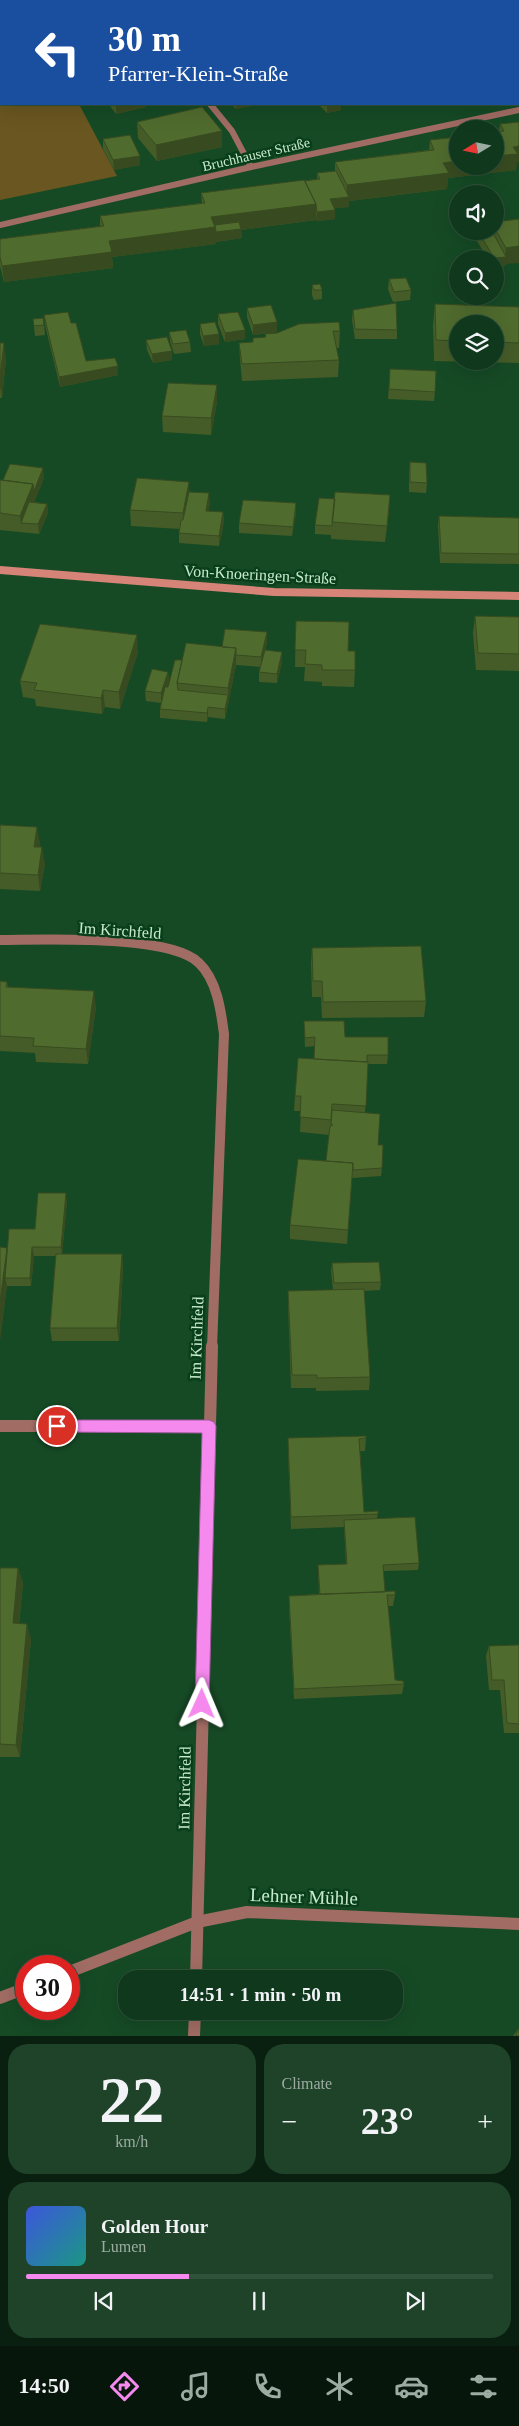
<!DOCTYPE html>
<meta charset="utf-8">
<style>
body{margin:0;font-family:Georgia,serif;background:#1e4329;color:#f1f3f6;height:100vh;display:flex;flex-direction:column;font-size:19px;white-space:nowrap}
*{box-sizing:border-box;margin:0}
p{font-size:16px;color:#9caca3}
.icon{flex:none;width:28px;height:28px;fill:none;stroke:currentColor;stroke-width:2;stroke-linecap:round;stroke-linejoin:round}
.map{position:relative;height:2036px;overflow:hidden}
.drawer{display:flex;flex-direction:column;gap:8px;padding:8px;background:#091f0f;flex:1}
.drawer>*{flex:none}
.banner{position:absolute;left:0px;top:0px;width:520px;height:105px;box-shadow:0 5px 20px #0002,0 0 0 1px #30523b;background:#1a4fa0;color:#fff;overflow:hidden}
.needle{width:32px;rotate:260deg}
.fabs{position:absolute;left:449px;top:120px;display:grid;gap:10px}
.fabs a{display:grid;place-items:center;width:55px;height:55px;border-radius:50%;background:#10381c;box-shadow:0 5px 20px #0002,0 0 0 1px #30523b;font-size:25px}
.speed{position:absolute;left:15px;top:1955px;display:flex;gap:10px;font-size:25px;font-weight:700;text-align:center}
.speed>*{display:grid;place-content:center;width:65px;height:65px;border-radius:50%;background:#10381c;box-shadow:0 5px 20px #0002,0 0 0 1px #30523b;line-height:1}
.speed .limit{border:8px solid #d22;background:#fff;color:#111}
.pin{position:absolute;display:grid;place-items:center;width:42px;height:42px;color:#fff;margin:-21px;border:2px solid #fff;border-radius:50%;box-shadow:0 1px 5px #0007}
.me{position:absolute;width:55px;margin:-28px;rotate:1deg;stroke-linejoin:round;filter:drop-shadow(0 0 4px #0008)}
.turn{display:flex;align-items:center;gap:18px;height:105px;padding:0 25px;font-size:22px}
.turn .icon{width:65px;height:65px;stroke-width:2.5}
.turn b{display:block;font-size:35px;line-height:42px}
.big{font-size:38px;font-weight:700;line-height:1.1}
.drawer .tile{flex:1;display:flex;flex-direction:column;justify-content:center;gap:8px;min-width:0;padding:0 18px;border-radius:20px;background:#1e4329}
.drawer .dial{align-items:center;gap:0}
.dial b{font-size:65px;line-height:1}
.song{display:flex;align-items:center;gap:15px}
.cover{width:60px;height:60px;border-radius:8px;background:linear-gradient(135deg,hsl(230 70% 55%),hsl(170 70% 35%))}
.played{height:5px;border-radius:2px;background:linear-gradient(90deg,#f589ee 35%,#30523b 35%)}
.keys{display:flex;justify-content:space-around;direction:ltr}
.heat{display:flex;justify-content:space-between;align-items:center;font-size:28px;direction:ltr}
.drawer .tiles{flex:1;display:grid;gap:8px;grid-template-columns:1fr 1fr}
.tile:last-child{grid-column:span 2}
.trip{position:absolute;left:118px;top:1970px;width:285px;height:50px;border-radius:20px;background:#10381c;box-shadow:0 5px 20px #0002,0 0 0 1px #30523b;font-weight:700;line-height:50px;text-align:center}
.tab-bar{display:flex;height:80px;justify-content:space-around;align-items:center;background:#06160b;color:#9caca3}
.tab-bar .icon{width:35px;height:35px}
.tab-bar .on{color:#f589ee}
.tab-bar b{font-size:22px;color:#f1f3f6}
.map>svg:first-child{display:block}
.green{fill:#695620}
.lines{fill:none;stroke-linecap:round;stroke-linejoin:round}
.service{stroke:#a16c64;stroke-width:6}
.minor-far2{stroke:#a16c64;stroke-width:6}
.minor-far1{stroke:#a16c64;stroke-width:10}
.minor{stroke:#a16c64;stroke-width:12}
.secondary{stroke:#d68477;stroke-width:8}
.wall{fill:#455c28;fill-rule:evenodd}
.shaded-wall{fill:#384b20}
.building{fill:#506b2e;stroke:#384b20}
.route{fill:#f589ee;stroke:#9f599b}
.labels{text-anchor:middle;stroke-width:5;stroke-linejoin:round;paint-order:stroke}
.far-street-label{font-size:14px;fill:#c8eacd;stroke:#083f1a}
.street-label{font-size:16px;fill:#c8eacd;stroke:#083f1a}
.near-street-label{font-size:19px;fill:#c8eacd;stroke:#083f1a}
</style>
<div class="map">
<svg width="519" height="2036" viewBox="0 0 519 2036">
<rect width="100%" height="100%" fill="#164a25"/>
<!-- green -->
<path class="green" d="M0 0 25 1H1V104H79L117 176 0 200Z"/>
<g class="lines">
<!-- service -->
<path class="service" d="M210 104 232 131 251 167"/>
<!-- minor-far2 -->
<path class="minor-far2" d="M0 225 251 167 519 110"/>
<!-- minor-far1 -->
<path class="minor-far1" d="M0 940C43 940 169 934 199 963 217 980 221 1011 224 1034L212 1348"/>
<!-- minor -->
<path class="minor" d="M0 1426H209
M69 1972 197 1922 247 1912 519 1924
M196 1979 212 1346
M0 1998 26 1988
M194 2036 195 2011"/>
<!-- secondary -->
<path class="secondary" d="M0 570 274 592 519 596"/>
</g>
<!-- wall -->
<path class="wall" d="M432 0H476L477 1H433Z
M110 104H145L146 107 116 114 110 106Z
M231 104H261L236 109Z
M318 104H341V110L327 113Z
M137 122 222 147 157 161 138 138Z
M519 122 516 170 448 178 447 189 349 201V207L335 208V219L316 221V220L241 230 242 238 216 242V244L112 257 113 268 4 282 0 266V239L100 226V216L202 203 201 193 317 179V173L335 171V162L429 150 430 140 499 132 500 124Z
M103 139 140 165 114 170 103 149Z
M519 219 505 266 495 268V259H488L477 241 478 231H495V222Z
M389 279 411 290 410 300 393 302 388 289Z
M312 285 322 290V299L314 300 312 295Z
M435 304 519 307V363L434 361 433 325ZM458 324H495V361H458Z
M247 308 277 322V332L253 335 247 317Z
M353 310 397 330V339H355L352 320Z
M218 314 245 339 225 342 218 324Z
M44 315 71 323 86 361 118 375 60 387 45 325Z
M33 319 44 325 45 335 35 336Z
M200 324 219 344 204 346 200 334Z
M340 331 339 348H336L339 360 338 377 242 381 240 359 239 343 253 342V338H265V334Z
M169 332 190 342 191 352 174 354 170 341Z
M146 340 172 360 153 363 147 350Z
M0 343 6 360 2 398H0Z
M390 369 435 392 434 401 388 399Z
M217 402 211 435 163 432 162 416Z
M410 462 427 483 426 493 409 492V472Z
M44 478 34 502 47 504 48 513 39 534 0 530V480Z
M189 492 210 503 208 511 223 512 224 522 219 546 179 543V533L180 529 131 526 130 510Z
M389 512 385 542 331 539V535L315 534V525Z
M296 513 292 536 239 533V523Z
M439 516 519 518V564L440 563 438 526Z
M475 616 519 617V671L476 670 473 633Z
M296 621 348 651 355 670 354 687 322 686V682L304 681 305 667H295Z
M267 642 265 650 282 662 277 683 259 682V672L261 667 236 665 225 719 208 717 207 722 160 718V709L161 703 146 701 145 691 168 672 169 681 167 687H168L182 660 222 647Z
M138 652 120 709 105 707 102 714 36 706 35 699 23 697 20 681Z
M0 825 40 843 39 847 45 864 40 891 0 889Z
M312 948 426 1001 424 1017 322 1018 321 997H312L311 963Z
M0 981 7 982 8 987 96 1007 88 1064 36 1062 35 1053 0 1051Z
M304 1021 388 1055 387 1064H368L365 1113 378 1145 382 1168 381 1176 352 1178 347 1244 290 1239V1225L326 1161 329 1135 300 1132 301 1111H294L295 1096 314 1059 315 1046 305 1047Z
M67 1201 62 1254H122L123 1268 119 1341H52L50 1328 56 1256H34L31 1286H7V1285L0 1340 7 1248 8 1250 35 1229Z
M332 1263 381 1282 380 1290 364 1291 370 1377 369 1390 316 1391V1388H291L288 1304V1291L333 1290 331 1271Z
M288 1438H366L365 1451H360L364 1512 378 1511 377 1518 419 1563 418 1570 383 1571 385 1592 395 1595 393 1606H388L395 1680 404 1684 402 1694 294 1699 289 1607V1596L319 1594 318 1565 346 1564 344 1527 291 1529 288 1451Z
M0 1568H18L23 1583 19 1624 31 1639 20 1757H0Z
M519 1645V1733H504L500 1690H489L486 1656 489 1646Z
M518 2029 519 2036H513Z"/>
<!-- shaded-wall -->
<path class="shaded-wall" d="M46 0H77L70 1H46Z
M116 104H145L146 107 116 114Z
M236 104H261L236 109Z
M327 104H341V110L327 113Z
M222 131V147L157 161 156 145Z
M519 146V162H517L516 170 448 178 447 189 349 201V207L330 209V199L346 198 347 185 443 163 458 161V166H495V156L513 147Z
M140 156V165L114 170 113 160Z
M316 204V220L241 230 242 238 216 242V244L112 257 113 268 4 282 2 266 211 217Z
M335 210V219L316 221 317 212Z
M519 246V263L505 264V266L495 268V259L494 258 505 257 506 248Z
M277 322V332L253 335V325Z
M245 330V339L225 342V333Z
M219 334V344L204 346 203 336Z
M4 343 6 360 2 398 0 386V377Z
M172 351V360L153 363 152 354Z
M118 366V375L60 387 59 377Z
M217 385V402L211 435V418Z
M43 468 44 478 35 501 26 523H21L20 516 33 484Z
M189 482 190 498 184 530 183 513Z
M209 493 210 503 207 521 206 511Z
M390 495 389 512 385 542 387 526Z
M296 503V513L292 536 293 527Z
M47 504 48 513 39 534 38 524Z
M223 512 224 522 219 546V536Z
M267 632V642L261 667V657Z
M137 635 138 652 120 709 119 692Z
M236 648V665L225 719V709L228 695V688Z
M282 652V662L277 683V674Z
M168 672 169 681 161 703V693Z
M103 690 105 707 102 714 101 698Z
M208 707V717L207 722V713Z
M37 827 40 843 36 863 34 847Z
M42 847 45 864 40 891 38 875Z
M94 991 96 1007 88 1064 86 1049Z
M66 1193 67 1201 62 1256 61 1247Z
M32 1247 34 1256 31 1286 30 1278Z
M7 1248 10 1262 5 1278 7 1285 0 1340V1302Z
M122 1254 123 1268 119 1341 117 1328Z
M18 1568 23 1583 17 1638 13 1623Z
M27 1624 31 1639 20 1757 16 1745Z"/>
<!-- building -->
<path class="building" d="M171 0H189L190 1H165Z
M445 0H476L477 1H446Z
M202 107 222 131 156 145 137 122Z
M519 122V146L513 147 518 154 495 156V132L504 131 500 124Z
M130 135 140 156 113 160 103 139Z
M458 137V161L443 163 449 173 347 185 335 162 434 150 430 140Z
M336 171 349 197 330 199 335 210 317 212 316 204 305 181 320 179 317 173Z
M304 180 316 204 211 217 215 227 109 241 112 252 2 266 0 257V239L104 226 100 216 205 203 201 193Z
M519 219V246L506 248 495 229V222Z
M239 222 241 229 216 232 215 225Z
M478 231H492L506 257 494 258Z
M406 278 411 290 394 292 389 279Z
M320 284 322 290H314L312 285Z
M396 303 397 330 355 329 353 310Z
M435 304 519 307V343L495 342V324H458V341L436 340Z
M271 305 277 322 253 325 247 308Z
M68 312 71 323H76L86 361 115 358 118 366 59 377 44 315Z
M238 312 245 330 225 333 218 314Z
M43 318 44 325 34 326 33 319Z
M215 322 219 334 203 336 200 324Z
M339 322 340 331H333L339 360 242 364 239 343 253 342V338L266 337 265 334 277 333 299 324Z
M186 330 190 342 173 344 169 332Z
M167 337 172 351 152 354 146 340Z
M0 343H4L0 377Z
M390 369 436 371 435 392 389 389Z
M168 383 217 385 211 418 162 416Z
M410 462 426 463 427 483 410 482Z
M10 464 43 468 34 491 33 484 3 480Z
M137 478 189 482 183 513 130 510Z
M0 480 33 484 20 516 0 513Z
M189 492 209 493 206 511 223 512 219 536 179 533 181 520H183Z
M335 492 390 495 387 526 332 522Z
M319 498 335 499 332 526 315 525Z
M243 500 296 503 293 527 239 523Z
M29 502 47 504 38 524 21 523Z
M439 516 519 518V554L441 553Z
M475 616 519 617V654L478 653Z
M296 621 349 622 348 651H355V670H322V665L305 664 306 650H295Z
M40 624 137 635 119 692 103 690 101 698 34 690 37 683 20 681Z
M225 629 267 632 261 657 236 655V648L222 647Z
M186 643 236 648 228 688 177 683Z
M265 650 282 652 277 674 259 672Z
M175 660H182L177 683 178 690 228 695 225 709 208 707 207 713 160 709 165 687H168Z
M152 669 168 672 161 693 145 691Z
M0 825 37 827 34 847H42L38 875 0 873Z
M421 946 426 1001 323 1002 322 981H313L312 948Z
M0 981 7 982 6 987 94 991 86 1049 33 1046 34 1038 0 1036Z
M304 1021H344L345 1037H388V1055H367V1062L314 1059 315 1037 305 1038Z
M298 1058 368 1062 366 1106 332 1104 331 1120 300 1117 301 1096H295Z
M332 1110 380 1114 378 1145H383L382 1168 353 1170V1163L326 1161 330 1126 333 1125H331Z
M298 1159 353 1163 348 1230 290 1225Z
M38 1193H66L61 1247H32L30 1278H5L9 1229H35Z
M0 1247 7 1248 0 1302Z
M56 1254H122L117 1328H50Z
M379 1262 381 1282 334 1283 332 1263Z
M364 1289 370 1377 317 1378V1375H292L288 1291Z
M366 1436V1438L359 1439 364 1512 378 1511V1514L291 1517 288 1438Z
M415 1517 419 1563 383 1565 385 1592 320 1594 318 1565 347 1564 344 1520Z
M0 1568H18L13 1623 27 1624 16 1745 0 1744Z
M395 1591V1595H387L395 1680 403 1681 404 1684 294 1689 289 1596Z
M519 1645V1724L507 1723 504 1680H492L489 1646Z
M518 2029H519V2036H516Z"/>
<!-- route -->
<path class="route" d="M57 1420H209L214 1422 216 1426 209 1704 207 1709 202 1711 197 1709 195 1704 202 1433 57 1432 52 1430 50 1426 52 1421Z"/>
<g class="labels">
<!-- far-street labels -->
<g class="far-street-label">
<text transform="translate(256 154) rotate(-13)" y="5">Bruchhauser Straße</text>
</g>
<!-- street labels -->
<g class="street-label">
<text transform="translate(260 574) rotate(3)" y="6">Von-Knoeringen-Straße</text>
<text transform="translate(120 930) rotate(4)" y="6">Im Kirchfeld</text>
<text transform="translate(196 1338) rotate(-88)" y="6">Im Kirchfeld</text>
<text transform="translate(184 1788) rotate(-89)" y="6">Im Kirchfeld</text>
</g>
<!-- near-street labels -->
<g class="near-street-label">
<text transform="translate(304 1896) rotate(2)" y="7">Lehner Mühle</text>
</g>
</g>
</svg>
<div class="fabs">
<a><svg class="needle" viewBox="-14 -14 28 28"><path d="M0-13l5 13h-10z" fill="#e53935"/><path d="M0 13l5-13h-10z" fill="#9caca3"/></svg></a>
<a><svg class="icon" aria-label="sound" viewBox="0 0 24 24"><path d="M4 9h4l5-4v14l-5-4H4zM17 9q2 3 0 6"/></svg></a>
<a><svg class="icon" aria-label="search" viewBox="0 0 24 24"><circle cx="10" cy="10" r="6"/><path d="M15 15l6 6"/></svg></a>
<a><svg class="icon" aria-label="layers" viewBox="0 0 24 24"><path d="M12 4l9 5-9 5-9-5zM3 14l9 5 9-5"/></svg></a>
</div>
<div class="speed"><div class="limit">30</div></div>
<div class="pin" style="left:57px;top:1426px;background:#d93025"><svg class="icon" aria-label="arrive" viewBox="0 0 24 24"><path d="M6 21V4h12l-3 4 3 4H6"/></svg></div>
<svg class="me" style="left:202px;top:1704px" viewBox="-20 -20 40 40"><path d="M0-17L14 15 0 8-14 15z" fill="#f589ee" stroke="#fff" stroke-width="4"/></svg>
<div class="trip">14:51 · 1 min · 50 m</div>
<div class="banner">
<div class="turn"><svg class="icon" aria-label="left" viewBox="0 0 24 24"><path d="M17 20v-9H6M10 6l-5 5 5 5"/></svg><div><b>30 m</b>Pfarrer-Klein-Straße</div></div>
</div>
</div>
<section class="drawer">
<div class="tiles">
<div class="tile dial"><b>22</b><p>km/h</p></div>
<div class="tile"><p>Climate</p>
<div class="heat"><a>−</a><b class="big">23°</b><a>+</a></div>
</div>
<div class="tile">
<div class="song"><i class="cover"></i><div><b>Golden Hour</b><p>Lumen</p></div></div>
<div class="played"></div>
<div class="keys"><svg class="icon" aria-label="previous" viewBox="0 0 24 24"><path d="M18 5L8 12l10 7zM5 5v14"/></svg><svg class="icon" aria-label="pause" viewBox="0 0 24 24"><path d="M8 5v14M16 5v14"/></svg><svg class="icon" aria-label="next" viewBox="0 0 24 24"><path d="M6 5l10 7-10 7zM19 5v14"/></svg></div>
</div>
</div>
</section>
<nav class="tab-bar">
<b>14:50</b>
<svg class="icon on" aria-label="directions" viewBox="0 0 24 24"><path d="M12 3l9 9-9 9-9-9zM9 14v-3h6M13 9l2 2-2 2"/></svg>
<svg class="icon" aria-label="music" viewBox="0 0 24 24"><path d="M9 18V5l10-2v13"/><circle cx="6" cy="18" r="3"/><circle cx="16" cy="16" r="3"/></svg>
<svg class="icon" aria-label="phone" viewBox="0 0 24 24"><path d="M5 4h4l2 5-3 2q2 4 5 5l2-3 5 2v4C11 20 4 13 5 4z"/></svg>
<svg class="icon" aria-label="climate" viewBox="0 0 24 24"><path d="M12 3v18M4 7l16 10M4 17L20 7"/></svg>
<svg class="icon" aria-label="car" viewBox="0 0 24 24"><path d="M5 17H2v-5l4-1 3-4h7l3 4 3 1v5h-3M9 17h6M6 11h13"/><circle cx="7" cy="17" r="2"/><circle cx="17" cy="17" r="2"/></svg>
<svg class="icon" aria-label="filters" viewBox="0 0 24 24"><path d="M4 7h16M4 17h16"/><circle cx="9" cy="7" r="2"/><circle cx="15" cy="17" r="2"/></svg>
</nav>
